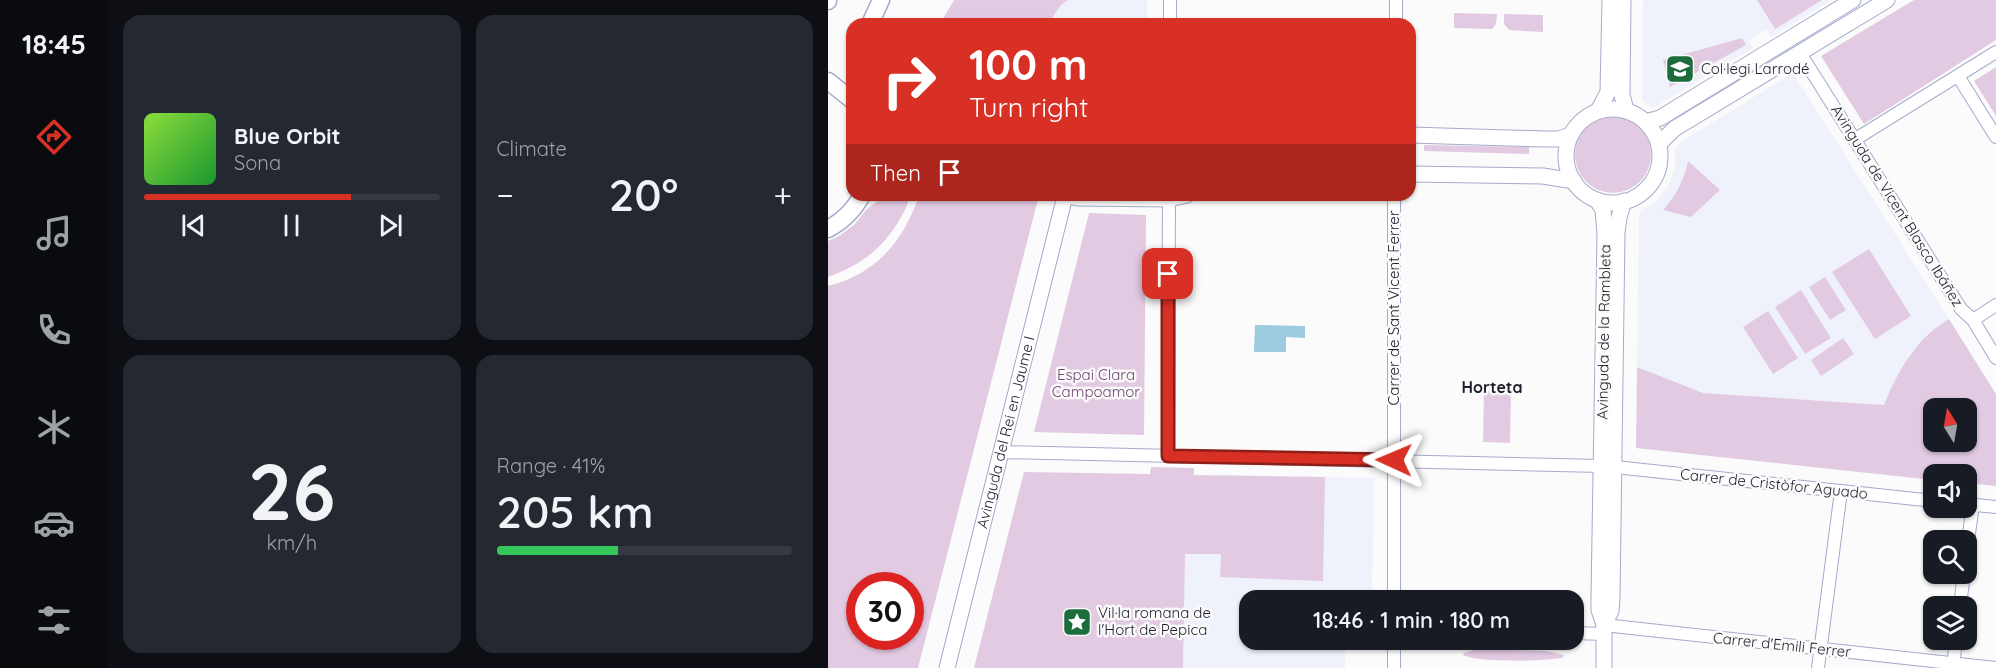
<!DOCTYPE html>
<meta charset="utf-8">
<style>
body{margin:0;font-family:Quicksand,sans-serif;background:#242831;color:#f1f3f6;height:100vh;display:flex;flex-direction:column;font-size:22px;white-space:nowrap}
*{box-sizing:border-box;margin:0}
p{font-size:20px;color:#9ea1a6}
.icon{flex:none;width:33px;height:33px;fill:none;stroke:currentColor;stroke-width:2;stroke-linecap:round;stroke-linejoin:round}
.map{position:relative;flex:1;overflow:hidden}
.details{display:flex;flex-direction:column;gap:15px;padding:15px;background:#0d0f14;width:720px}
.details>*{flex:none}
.top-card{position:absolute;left:18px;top:18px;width:570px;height:183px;border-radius:18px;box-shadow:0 2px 4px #0004;background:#d93025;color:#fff;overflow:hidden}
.needle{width:39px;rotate:349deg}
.buttons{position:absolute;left:1095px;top:398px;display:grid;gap:12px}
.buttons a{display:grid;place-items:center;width:54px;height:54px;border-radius:12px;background:#171b24;box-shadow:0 2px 4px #0004;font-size:30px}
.speed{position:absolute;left:18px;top:572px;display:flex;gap:12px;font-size:30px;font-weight:700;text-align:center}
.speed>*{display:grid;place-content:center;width:78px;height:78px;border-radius:50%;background:#171b24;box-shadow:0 2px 4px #0004;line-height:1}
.speed .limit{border:9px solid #d22;background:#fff;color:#111}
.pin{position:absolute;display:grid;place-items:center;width:51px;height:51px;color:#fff;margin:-26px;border-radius:12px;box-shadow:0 3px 9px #0006}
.me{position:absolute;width:66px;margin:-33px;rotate:271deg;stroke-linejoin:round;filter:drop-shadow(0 0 4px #0008)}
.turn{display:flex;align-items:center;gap:21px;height:126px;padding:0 24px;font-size:27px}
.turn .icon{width:78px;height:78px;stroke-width:2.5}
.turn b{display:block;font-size:42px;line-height:51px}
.then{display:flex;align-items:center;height:57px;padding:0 24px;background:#0003;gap:12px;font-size:22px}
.big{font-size:45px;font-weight:600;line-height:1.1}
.details .tile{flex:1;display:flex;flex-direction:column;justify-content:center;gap:9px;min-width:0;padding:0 21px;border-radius:18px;background:#242831}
.details .dial{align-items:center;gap:0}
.dial b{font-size:78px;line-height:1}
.song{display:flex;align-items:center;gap:18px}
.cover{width:72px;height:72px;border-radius:9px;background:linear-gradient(135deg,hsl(90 70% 55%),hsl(130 70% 35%))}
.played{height:6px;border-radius:3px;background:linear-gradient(90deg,#d93025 70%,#363941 70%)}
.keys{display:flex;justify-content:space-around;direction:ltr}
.heat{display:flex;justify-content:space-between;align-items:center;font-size:33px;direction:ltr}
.charge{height:9px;border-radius:4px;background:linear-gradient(90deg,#34c759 41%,#363941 0)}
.details .tiles{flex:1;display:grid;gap:15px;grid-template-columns:repeat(2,1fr)}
.trip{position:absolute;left:411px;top:590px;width:345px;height:60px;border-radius:18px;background:#171b24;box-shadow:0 2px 4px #0004;font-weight:600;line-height:60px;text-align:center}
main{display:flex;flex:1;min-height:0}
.dock{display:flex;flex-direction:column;width:108px;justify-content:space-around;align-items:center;background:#090b0e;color:#9ea1a6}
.dock .icon{width:42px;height:42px}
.dock .current{color:#d93025}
.dock b{font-size:27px;color:#f1f3f6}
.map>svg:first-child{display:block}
.built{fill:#f0f2fb}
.green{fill:#e2cae2;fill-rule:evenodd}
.water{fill:#9dcbdf}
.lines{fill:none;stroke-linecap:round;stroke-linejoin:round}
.minor-casing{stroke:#a4aacc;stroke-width:14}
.tertiary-casing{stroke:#a4aacc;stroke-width:17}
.secondary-casing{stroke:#a4aacc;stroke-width:19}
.minor{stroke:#fff;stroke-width:12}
.tertiary{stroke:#fff;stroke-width:15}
.secondary{stroke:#fff;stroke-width:16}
.route-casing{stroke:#8d1f18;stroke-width:15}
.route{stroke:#d93025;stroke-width:10}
.labels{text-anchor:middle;stroke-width:5;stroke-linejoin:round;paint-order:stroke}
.poi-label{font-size:15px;fill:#1c1e2b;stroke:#fbfbfb;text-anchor:start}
.street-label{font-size:15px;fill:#1c1e2b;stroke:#fbfbfb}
.park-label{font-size:15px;fill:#6f4570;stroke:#fbfbfb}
.neighbourhood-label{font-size:16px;font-weight:bold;fill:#1c1e2b;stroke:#fbfbfb}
</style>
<main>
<nav class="dock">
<b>18:45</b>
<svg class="icon current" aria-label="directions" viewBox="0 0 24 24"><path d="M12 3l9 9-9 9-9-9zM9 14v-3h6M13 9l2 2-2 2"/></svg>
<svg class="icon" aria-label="music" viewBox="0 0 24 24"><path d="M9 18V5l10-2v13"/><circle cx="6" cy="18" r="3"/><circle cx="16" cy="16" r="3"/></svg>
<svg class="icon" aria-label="phone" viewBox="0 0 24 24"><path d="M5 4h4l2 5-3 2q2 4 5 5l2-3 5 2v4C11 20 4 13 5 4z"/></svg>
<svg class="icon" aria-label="climate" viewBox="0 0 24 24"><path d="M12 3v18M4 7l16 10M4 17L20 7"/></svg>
<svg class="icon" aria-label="car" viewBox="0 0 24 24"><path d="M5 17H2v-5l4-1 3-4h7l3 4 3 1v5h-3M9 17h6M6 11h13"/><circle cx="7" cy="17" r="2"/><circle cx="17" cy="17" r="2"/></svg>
<svg class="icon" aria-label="filters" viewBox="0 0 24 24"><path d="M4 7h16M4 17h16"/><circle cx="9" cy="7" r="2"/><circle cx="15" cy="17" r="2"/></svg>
</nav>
<section class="details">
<div class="tiles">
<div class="tile">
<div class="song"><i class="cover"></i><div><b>Blue Orbit</b><p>Sona</p></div></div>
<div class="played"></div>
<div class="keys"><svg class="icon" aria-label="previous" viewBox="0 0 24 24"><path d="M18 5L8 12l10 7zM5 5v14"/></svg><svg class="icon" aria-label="pause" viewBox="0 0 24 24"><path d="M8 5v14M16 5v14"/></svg><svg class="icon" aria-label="next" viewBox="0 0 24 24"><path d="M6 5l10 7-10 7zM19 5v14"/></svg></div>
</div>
<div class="tile"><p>Climate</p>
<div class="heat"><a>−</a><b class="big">20°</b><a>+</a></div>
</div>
<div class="tile dial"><b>26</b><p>km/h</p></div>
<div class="tile"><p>Range · 41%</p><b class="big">205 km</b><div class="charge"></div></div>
</div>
</section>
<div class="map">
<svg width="1168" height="668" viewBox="0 0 1168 668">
<rect width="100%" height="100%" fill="#fbfbfb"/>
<!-- built -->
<path class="built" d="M240 0H319V24H220L233 5Z
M815 0H1004L943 37 938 29 921 40 925 48 825 108 814 101Z
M965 73 1121 319 1110 325 1083 353 1060 395 1056 405 875 393 809 367 811 216 813 211 827 202 840 186 847 168V147L856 140Z
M394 475 546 478 544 600H422V639H517V668H355L356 554Z"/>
<!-- green -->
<path class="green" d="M126 0H240L233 5 220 24H112Z
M929 0H994L947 29Z
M1086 0H1168V40L1036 124 993 56Z
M626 13 669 14 668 24 664 29 626 28Z
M676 14 715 15V32L681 30 676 24Z
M914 38 918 45 842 87 835 60Z
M1168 67V116L1146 81Z
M747 155a38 38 0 1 1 76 0a38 38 0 1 1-76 0Z
M596 145 701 147V154L596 151Z
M860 161 892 190 863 217 835 210C848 195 856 181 860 161Z
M57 195H80C81 204 77 210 73 217 56 248 33 265 0 277V241L11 236 26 225 38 210Z
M91 195H206L210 199 90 668H0V286C48 274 76 241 91 195ZM32 585H82V636H32Z
M261 213 318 215 316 435 206 432Z
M1041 249 1083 316 1047 339 1004 272Z
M997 277 1018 310 1002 320 981 287Z
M973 290 1003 338 977 354 947 307Z
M940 311 970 358 945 374 915 327Z
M1121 319 1168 394V486L1139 483 1138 474H1106L1105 480 808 448 809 367 875 393 1056 405C1070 371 1088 338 1121 319ZM1106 408H1138V441H1106Z
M1015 338 1026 354 993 376 983 360Z
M656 390 683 391 682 443 655 442Z
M323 467 366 468V475L497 477 495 581 392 577 393 554H357L355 668H146L196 472 322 474Z
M649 649 718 651 736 655 734 658C715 661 651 663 635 655L636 653Z"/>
<!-- water -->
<path class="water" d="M427 325 477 326V338L458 337V352H426Z"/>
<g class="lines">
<!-- minor casing -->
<g class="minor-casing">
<path id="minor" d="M568 0V24
M342 24V0
M972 53 1133 309 1145 320 1168 358
M1130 76 1168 137
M1026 140 1168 52
M566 195V600
M1145 320 1168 305
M172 452 773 466
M340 456 341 199
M787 467 1106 501
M1138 504 1168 507
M1138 555 1145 505
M1132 606 1136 573
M776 625 1168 668
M746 633 776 634
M566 668V639
M990 668 1013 491
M1125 668 1128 639"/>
</g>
<!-- tertiary casing -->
<g class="tertiary-casing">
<g id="tertiary">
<path d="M795 0 794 95 798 110"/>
<circle cx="785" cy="156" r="47"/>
<path d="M770 111 780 92 782 0"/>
<path d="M818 122 832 118 1025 0"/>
<path d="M582 135 717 139H730L743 135"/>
<path d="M831 144 846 129 1059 0"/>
<path d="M582 174 715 176 746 181"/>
<path d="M235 195 250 198 341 199 359 195"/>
<path d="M769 200 775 210 777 233 771 597V610L776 625V668"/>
<path d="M776 625 783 611 784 598 789 233 791 217 796 201"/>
<path id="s1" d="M119 668 237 196"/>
</g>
</g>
<!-- secondary casing -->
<g class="secondary-casing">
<path id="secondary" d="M0 1V0
M42 24 53 0
M0 81 24 100
M0 229C15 221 26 210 34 195"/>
</g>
<!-- minor -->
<use href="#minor" class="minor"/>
<!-- tertiary -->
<use href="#tertiary" class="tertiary"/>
<!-- secondary -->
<use href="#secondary" class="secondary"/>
</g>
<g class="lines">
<!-- route casing -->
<g class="route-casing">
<path id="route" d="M340 274V456L566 460"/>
</g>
<!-- route -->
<use href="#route" class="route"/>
</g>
<!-- icons -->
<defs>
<g id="school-square" transform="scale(1.5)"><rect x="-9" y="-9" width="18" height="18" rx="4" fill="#1d6c3c" stroke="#fbfbfb"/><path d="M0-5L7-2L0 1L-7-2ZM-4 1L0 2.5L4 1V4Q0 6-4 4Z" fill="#fff"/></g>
<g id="sight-square" transform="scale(1.5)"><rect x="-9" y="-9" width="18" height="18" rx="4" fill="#1d6c3c" stroke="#fbfbfb"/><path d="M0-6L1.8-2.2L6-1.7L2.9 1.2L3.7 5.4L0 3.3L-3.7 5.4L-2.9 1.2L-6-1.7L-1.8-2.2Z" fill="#fff"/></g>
</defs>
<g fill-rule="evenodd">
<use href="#school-square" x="852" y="69"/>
<use href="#sight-square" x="249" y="622"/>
</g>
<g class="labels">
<!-- poi labels -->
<g class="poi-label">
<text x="873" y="74">Col·legi Larrodé</text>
<text x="270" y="618">Vil·la romana de<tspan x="270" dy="17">l'Hort de Pepica</tspan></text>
</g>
<!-- street labels -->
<g class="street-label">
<text transform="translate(1069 206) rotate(58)" y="5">Avinguda de Vicent Blasco Ibáñez</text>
<text transform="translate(566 308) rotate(-90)" y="5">Carrer de Sant Vicent Ferrer</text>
<text transform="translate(776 332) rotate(-89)" y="5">Avinguda de la Rambleta</text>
<text dy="5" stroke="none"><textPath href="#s1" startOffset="243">Avinguda del Rei en Jaume I</textPath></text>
<text transform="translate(946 484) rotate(6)" y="5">Carrer de Cristòfor Aguado</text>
<text transform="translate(954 645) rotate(6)" y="5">Carrer d'Emili Ferrer</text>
</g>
<!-- park labels -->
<g class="park-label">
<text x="268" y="380">Espai Clara<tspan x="268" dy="17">Campoamor</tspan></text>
</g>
<!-- neighbourhood labels -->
<g class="neighbourhood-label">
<text x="664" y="393">Horteta</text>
</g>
</g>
</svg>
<div class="buttons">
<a><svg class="needle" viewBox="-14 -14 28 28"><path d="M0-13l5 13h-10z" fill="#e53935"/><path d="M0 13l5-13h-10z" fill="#9ea1a6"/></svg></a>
<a><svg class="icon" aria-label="sound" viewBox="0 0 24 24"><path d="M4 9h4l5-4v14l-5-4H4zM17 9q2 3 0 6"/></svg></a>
<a><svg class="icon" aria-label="search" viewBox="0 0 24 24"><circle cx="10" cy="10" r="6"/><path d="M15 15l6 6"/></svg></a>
<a><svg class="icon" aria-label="layers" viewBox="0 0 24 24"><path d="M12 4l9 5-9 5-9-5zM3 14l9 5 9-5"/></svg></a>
</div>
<div class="speed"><div class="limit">30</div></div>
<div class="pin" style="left:340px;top:274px;background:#d93025"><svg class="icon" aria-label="arrive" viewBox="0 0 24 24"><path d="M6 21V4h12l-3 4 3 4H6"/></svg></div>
<svg class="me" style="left:566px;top:460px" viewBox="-20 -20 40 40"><path d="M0-17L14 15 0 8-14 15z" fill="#d93025" stroke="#fff" stroke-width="4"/></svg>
<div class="trip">18:46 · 1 min · 180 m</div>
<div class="top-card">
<div class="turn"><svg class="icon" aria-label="right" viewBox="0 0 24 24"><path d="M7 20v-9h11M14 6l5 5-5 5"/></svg><div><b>100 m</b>Turn right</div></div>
<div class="then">Then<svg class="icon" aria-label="arrive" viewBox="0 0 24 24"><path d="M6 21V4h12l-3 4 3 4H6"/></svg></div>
</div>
</div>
</main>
